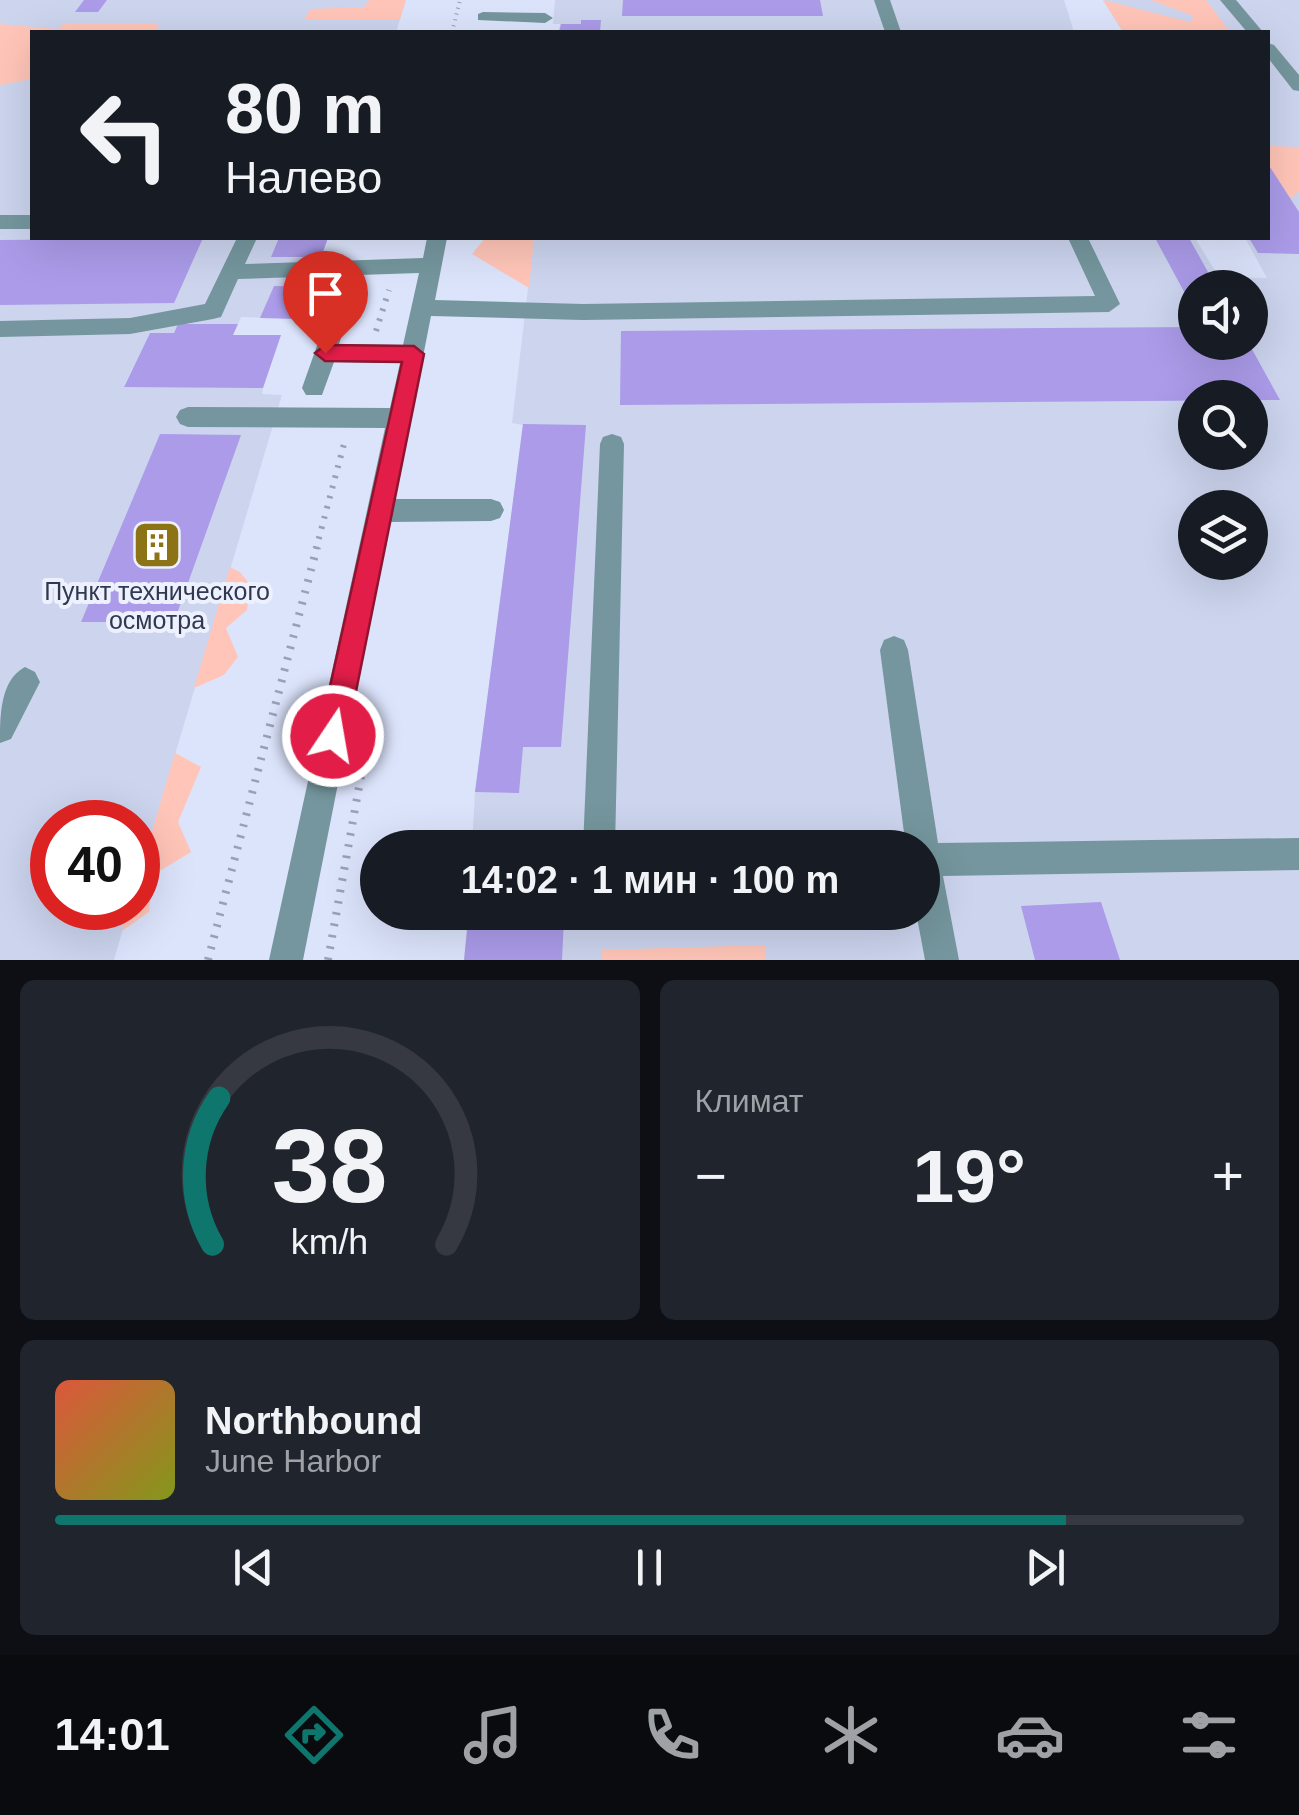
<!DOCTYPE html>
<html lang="ru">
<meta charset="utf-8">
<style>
body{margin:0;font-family:Arial,sans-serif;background:#20242c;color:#f1f3f6;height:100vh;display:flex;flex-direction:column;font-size:38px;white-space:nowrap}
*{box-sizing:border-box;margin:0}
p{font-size:32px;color:#9ea1a6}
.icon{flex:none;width:55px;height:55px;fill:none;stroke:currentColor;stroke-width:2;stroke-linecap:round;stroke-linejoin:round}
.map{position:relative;height:960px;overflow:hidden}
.drawer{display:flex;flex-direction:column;gap:20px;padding:20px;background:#0d0f14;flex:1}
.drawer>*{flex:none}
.banner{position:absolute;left:30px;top:30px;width:1240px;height:210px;border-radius:0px;box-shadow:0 10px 40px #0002;background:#171b24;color:#f1f3f6;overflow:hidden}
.buttons{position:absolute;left:1178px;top:270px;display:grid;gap:20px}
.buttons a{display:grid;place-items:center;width:90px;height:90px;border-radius:50%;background:#171b24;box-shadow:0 10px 40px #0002;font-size:50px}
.speed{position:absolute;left:30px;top:800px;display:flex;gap:20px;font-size:50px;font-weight:700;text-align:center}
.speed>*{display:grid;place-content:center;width:130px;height:130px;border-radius:50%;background:#171b24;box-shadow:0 10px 40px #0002;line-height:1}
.speed .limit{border:15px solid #d22;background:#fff;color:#111}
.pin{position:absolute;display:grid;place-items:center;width:85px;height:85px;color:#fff;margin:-102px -42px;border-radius:50% 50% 50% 0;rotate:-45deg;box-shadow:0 0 10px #0007}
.pin .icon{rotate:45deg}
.me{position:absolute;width:110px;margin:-55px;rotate:12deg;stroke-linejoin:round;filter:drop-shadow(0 0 8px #0008)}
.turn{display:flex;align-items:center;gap:35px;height:210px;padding:0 30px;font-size:45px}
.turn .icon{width:130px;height:130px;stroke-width:2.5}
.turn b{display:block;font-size:70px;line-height:85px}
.big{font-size:75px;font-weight:700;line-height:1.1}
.drawer .widget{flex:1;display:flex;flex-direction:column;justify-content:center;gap:15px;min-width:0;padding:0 35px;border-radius:15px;background:#20242c}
.drawer .dial{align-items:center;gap:0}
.dial svg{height:260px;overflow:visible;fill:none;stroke:#363941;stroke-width:7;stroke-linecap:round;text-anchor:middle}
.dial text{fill:#f1f3f6;stroke:none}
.song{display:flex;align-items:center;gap:30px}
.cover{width:120px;height:120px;border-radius:15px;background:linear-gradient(135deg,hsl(10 70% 55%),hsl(70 70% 35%))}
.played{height:10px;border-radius:5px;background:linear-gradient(90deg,#0f766e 85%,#363941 85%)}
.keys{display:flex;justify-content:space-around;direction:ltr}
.heat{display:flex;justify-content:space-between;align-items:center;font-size:55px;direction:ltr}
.drawer .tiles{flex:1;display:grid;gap:20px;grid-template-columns:1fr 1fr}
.widget:last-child{grid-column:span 2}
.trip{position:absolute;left:360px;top:830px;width:580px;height:100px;border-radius:50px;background:#171b24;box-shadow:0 10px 40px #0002;font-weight:700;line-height:100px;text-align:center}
.menu{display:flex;height:160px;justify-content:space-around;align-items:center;background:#090b0e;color:#9ea1a6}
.menu .icon{width:70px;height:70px}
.menu .active{color:#0f766e}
.menu b{font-size:45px;color:#f1f3f6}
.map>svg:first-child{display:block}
.built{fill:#ccd4ee;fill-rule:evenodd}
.green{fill:#ffc5b8}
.building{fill:#ab9be9}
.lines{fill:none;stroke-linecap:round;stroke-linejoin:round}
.path-far2{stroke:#989fb7;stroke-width:4;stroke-dasharray:1 5;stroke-linecap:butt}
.path-far1{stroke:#989fb7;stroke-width:6;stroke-dasharray:2.5 8;stroke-linecap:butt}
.path{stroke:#989fb7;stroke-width:8;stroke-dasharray:2.5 9;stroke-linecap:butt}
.minor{fill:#75969e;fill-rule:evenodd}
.route{fill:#e11d48;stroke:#92132f;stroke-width:2.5}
.labels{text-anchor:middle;stroke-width:8;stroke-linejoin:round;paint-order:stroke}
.poi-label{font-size:25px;fill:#313850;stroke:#edf1fe}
</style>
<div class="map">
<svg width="1299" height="960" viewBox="0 0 1299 960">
<rect width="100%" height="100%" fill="#dce4fc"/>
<!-- built -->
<path class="built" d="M0 0H406L396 32H32V238H328L299 319 241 317 238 324H179L174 333H150L124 386 263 388 262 394 282 395 138 879V822H52V908H129L114 960H0Z
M555 0H1064L1074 32H559L560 24H553Z
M1103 0H1299V960H464L468 913 922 912V848L472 847 475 792 523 425 512 423 534 238H1195L1219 277 1267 278 1245 238H1268V32H1123ZM1195 288H1250V342H1195ZM1195 398H1250V452H1195ZM1195 508H1250V562H1195Z"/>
<!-- green -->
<path class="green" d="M369 0H406L400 19 304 20 310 9 364 7Z
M1103 0 1190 22 1193 16 1151 0H1206L1230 32H1123Z
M64 23H157L158 32H32V79L0 85V24L58 29Z
M1268 146 1299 147V191L1290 199 1268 166Z
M485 238H534L529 288 472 254Z
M230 567 240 572 251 586 247 610 226 628 238 657 224 675 194 688Z
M175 753 201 767 178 822 191 852 153 875 149 912 122 931 129 908H138V879Z
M765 945 766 960H602L601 950Z"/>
<!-- building -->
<path class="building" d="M84 0H107L98 12H75Z
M623 0H820L823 16H622Z
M581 20H601L600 32H559L561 24H581Z
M1268 164 1299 212V254L1258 253 1249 238H1268Z
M203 238 174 303 0 305V240Z
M279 238H328L321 257H271Z
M1155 238H1189L1217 288H1195V312Z
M274 286 312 287 299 319 260 318Z
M178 324H238L233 335H281L263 388 124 387 150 333H174Z
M1195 327V342H1248L1280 400 620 405 621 331Z
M523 424 586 425 561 747H523L519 793 475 792Z
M160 434 241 435 174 622H81Z
M1101 902 1120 960H1035L1021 906Z
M564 919 562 960H464L468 921Z"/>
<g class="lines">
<!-- path-far2 -->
<path class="path-far2" d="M452 32 460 0"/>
<!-- path-far1 -->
<path class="path-far1" d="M376 331 389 290
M316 549 344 444"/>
<!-- path -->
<path class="path" d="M208 960 317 547
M328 960 364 759"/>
<!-- minor -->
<path class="minor" d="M874 0H890L901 32H885Z
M1220 0H1236L1263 32H1247Z
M483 12 545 13 553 18 545 23 478 20V14Z
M1268 43 1274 45 1299 75V91L1293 90 1268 58Z
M0 215H32V229H0Z
M237 238H257L245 264 423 258 427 238H447L435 300 583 304 1095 296 1068 238H1088L1120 304 1109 312 583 320 431 316 395 499H491L500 502 504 510 500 518 491 521 390 522 303 960H269L385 428 188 427 180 424 176 417 180 410 188 407 390 408 400 363 334 362 322 395H306L302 388 337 289H351L355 295 339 344 403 345 419 273 238 279 221 317 213 319 130 334 0 337V321L130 318 205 304Z
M612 434 621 437 624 444 615 848H583L600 444 603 437Z
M894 636 904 640 908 650 938 843 1299 838V870L943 876 959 960H925L916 912H922V848H906L880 650 884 640Z
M25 667 35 672 40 682 11 739 0 743C0 716 0 680 25 667Z"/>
</g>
<!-- route -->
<path class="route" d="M325 345 414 346 424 354 347 736 343 745 333 749 323 745 319 736 402 362 325 361 315 353Z"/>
<!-- icons -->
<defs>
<g id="building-square" transform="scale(2.5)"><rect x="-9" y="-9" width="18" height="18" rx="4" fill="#8c7316" stroke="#edf1fe"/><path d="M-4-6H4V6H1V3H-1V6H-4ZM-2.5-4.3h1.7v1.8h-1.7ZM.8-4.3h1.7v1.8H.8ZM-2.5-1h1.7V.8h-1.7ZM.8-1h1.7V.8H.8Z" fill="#fff"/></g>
</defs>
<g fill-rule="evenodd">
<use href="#building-square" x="157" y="545"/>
</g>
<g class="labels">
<!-- poi labels -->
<g class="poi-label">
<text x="157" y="600">Пункт технического<tspan x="157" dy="29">осмотра</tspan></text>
</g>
</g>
</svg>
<div class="buttons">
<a><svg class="icon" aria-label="sound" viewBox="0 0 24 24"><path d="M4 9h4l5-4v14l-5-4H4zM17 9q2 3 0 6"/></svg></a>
<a><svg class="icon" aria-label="search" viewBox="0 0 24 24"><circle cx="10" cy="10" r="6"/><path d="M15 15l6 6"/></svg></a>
<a><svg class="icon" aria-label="layers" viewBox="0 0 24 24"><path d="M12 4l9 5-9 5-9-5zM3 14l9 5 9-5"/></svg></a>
</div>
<div class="speed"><div class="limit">40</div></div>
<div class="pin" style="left:325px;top:353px;background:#d93025"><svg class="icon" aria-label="arrive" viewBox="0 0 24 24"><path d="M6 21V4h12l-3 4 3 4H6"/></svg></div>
<svg class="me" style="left:333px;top:736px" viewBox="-20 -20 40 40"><circle r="17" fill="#e11d48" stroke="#fff" stroke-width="3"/><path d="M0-11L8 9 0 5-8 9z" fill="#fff"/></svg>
<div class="trip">14:02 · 1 мин · 100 m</div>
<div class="banner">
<div class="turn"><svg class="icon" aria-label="left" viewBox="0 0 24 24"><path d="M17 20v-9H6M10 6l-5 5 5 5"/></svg><div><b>80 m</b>Налево</div></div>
</div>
</div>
<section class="drawer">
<div class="tiles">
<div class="widget dial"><svg viewBox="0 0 100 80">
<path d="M14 69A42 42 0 1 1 86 69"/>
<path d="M14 69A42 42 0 0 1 16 24" stroke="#0f766e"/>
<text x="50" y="56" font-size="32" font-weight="700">38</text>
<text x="50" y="72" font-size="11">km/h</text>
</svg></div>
<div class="widget"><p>Климат</p>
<div class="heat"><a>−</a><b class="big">19°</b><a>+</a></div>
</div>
<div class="widget">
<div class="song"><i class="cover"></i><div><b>Northbound</b><p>June Harbor</p></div></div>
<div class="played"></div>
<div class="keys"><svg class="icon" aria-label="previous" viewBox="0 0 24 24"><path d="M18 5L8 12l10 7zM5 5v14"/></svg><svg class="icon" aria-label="pause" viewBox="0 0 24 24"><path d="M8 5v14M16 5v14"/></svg><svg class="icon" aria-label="next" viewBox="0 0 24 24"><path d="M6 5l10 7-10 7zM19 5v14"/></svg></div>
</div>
</div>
</section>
<nav class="menu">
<b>14:01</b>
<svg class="icon active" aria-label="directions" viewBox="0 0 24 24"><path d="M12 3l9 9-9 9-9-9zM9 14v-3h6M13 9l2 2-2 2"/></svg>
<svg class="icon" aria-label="music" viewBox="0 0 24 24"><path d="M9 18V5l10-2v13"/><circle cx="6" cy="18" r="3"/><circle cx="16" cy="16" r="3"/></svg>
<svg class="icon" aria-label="phone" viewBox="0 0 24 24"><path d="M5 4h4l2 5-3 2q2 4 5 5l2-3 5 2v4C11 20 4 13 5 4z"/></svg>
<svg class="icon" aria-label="climate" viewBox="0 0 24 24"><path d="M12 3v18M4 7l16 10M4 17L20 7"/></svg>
<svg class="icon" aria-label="car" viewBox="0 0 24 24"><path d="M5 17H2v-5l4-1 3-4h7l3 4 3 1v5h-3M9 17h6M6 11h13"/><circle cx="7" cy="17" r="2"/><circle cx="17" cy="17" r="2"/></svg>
<svg class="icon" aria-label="filters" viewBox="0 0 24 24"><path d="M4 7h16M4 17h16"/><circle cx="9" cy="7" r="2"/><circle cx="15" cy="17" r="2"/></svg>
</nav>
